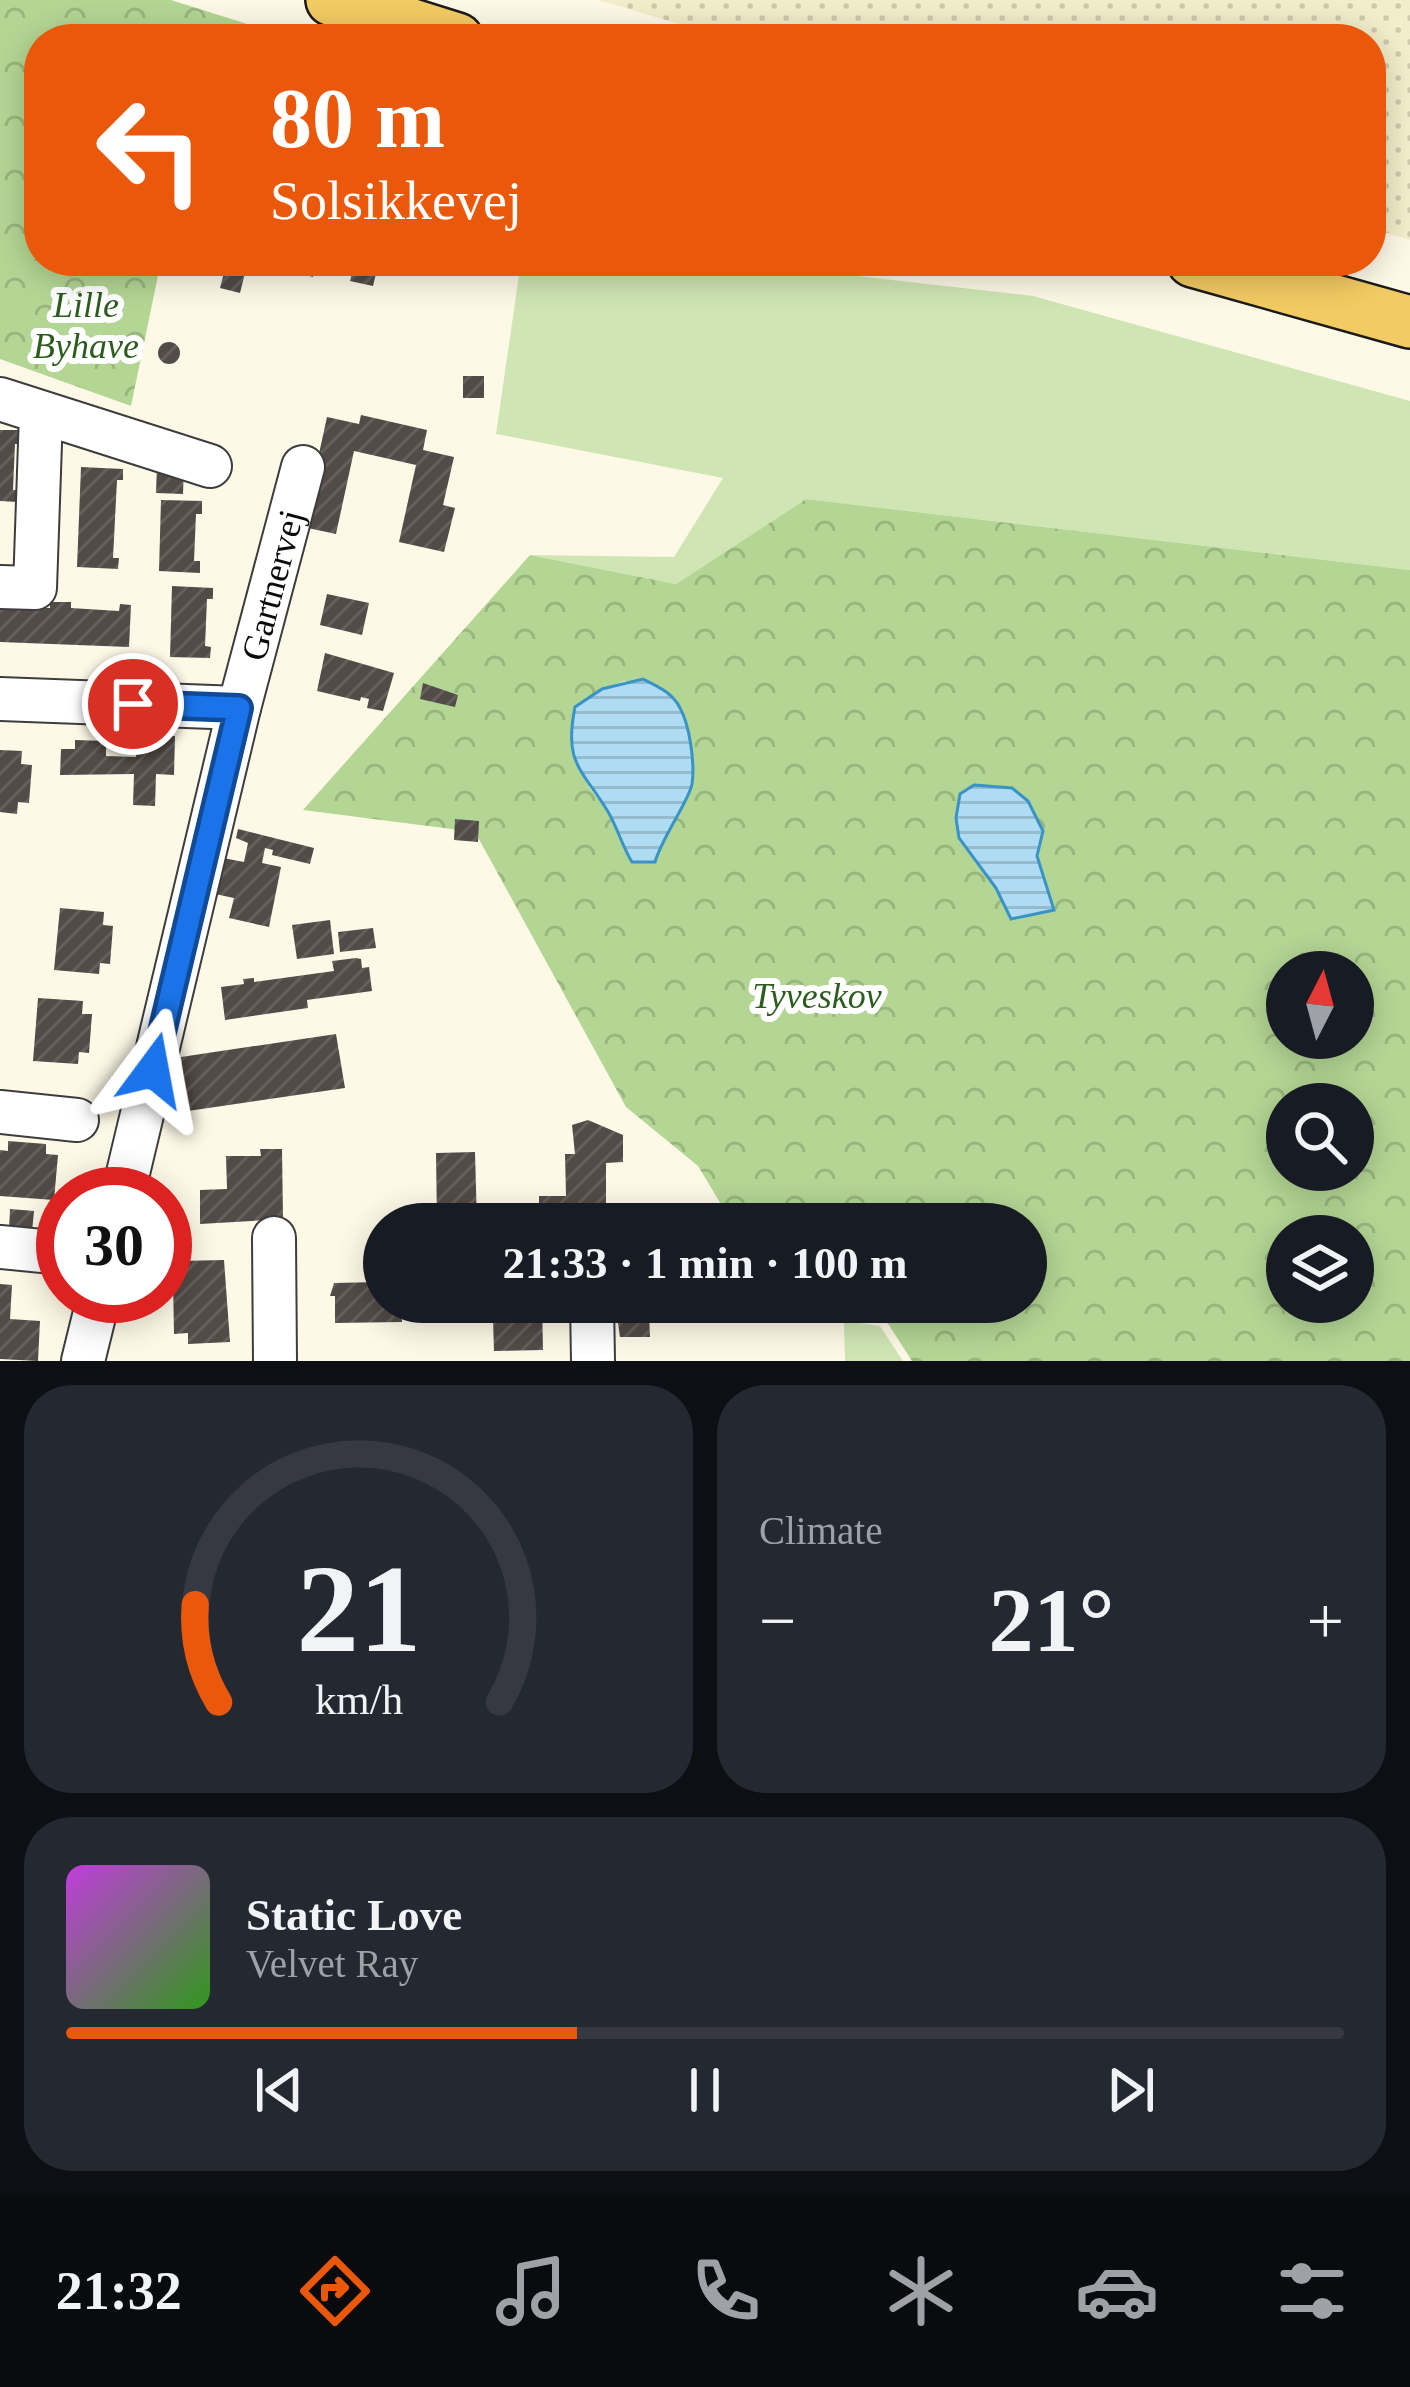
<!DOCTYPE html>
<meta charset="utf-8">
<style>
body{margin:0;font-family:Georgia,serif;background:#242831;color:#f1f3f6;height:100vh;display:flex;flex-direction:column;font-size:45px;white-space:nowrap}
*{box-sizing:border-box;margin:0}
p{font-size:39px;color:#9ea1a6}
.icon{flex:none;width:66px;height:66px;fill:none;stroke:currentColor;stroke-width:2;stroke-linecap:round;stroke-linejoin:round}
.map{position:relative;height:1361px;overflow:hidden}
.details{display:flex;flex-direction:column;gap:24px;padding:24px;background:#0d0f14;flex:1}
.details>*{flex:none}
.banner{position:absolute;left:24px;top:24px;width:1362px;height:252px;border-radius:48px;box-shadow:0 6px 30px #0003;background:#ea580c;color:#fff;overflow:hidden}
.needle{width:78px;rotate:6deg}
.fabs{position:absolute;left:1266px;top:951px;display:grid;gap:24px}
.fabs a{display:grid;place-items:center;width:108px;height:108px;border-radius:50%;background:#171b24;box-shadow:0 6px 30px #0003;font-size:60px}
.speed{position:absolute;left:36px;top:1167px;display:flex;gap:24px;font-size:60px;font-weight:700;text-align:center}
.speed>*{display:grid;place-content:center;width:156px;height:156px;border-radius:50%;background:#171b24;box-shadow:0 6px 30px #0003;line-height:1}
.speed .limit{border:18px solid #d22;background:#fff;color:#111}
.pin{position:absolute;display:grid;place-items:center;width:102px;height:102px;color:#fff;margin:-51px;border:6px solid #fff;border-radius:50%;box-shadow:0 3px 12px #0007}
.me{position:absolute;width:132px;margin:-66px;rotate:13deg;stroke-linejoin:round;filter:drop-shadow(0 0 9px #0008)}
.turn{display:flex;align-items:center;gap:42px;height:252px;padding:0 48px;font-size:54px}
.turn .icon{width:156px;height:156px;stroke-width:2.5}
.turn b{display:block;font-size:84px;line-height:102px}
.big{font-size:90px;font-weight:700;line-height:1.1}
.details .tile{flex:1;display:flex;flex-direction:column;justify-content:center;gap:18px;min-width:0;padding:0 42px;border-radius:48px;background:#242831}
.details .dial{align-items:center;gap:0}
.dial svg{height:312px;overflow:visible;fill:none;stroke:#363941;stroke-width:7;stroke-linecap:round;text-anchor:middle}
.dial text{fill:#f1f3f6;stroke:none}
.song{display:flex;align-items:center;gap:36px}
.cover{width:144px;height:144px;border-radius:18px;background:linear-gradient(135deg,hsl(290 70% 55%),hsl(110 70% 35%))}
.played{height:12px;border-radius:6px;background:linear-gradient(90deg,#ea580c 40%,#363941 40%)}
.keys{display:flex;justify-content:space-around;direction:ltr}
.heat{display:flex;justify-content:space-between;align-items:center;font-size:66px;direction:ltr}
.details .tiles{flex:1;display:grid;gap:24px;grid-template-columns:1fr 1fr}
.tile:last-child{grid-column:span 2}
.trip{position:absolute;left:363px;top:1203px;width:684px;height:120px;border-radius:60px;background:#171b24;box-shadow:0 6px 30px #0003;font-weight:700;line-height:120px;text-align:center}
.tab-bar{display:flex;height:192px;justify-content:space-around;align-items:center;background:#090b0e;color:#9ea1a6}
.tab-bar .icon{width:84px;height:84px}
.tab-bar .active{color:#ea580c}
.tab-bar b{font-size:54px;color:#f1f3f6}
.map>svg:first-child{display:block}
.farmland{fill:url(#farmland-dots)}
.grass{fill:#cfe6b4}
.forest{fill:url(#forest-crowns);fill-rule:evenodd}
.water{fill:url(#water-rules);stroke:#3993c6;stroke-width:3}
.building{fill:url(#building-hatch)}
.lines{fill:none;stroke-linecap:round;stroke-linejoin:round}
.minor-casing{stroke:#3d3d3d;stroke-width:46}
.major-casing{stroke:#1b1b1b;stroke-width:56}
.minor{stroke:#fff;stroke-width:42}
.major{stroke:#f3cb63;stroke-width:51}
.route-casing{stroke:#114b97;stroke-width:30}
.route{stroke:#1a73e8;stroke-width:21}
.labels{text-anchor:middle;stroke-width:12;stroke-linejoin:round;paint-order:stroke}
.park-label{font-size:36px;font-style:italic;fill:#2d5d1e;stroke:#fff}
.street-label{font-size:36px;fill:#0a0a0a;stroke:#fff}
</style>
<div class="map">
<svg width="1410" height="1361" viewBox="0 0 1410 1361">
<defs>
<pattern id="farmland-dots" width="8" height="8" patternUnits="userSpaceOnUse" patternTransform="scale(3)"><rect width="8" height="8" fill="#f2edca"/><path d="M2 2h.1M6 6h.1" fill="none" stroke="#cecaac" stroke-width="1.8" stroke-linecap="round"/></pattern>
<pattern id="forest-crowns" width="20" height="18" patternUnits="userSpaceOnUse" patternTransform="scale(3)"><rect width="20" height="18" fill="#b4d694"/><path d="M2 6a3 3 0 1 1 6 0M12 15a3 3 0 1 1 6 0" fill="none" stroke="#99b67e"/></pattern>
<pattern id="water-rules" width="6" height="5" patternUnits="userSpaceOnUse" patternTransform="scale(3)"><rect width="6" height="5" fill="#afdcf3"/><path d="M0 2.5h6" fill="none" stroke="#95bbcf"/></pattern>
<pattern id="building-hatch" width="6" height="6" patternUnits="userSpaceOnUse" patternTransform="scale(3)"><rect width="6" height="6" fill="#524b47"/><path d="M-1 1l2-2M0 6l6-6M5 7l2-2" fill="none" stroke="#66605d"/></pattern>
</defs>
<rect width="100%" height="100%" fill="#fef9e7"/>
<!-- farmland -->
<path class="farmland" d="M598 0H1410V240L1371 228V39H730Z"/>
<!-- grass -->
<path class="grass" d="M521 261H724L1033 296 1410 401V570L806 499 676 584 530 555 674 557 723 478 496 434Z
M844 1321 880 1326 903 1361H845Z"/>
<!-- forest -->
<path class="forest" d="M0 0H171L295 39H39V261H161L131 406 0 359Z
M806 499 1410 570V1361H912L887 1322 831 1302H1026V1224H733L698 1166 626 1107 475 832 303 810 530 555 676 584ZM625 681 680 708C686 732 696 760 692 784 689 801 662 836 655 862L626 852 608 812 589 787 575 707 602 689ZM974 785 1012 788 1011 918 996 888 959 838ZM1287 972H1353V1038H1287ZM1287 1104H1353V1170H1287ZM1287 1236H1353V1302H1287Z"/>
<!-- water -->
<path class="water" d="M643 679C657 686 673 693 680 708 690 726 695 764 692 784 689 801 662 837 655 862H632C622 846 617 826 607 810 580 767 564 762 575 707L602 689Z
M974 785 1012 788 1028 801 1043 831 1037 856 1054 910 1011 919 996 888 959 838 956 818 960 794Z"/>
<!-- building -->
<path class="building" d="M255 261H316L313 277Z
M355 261H379L373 286 350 281Z
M225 269 245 273 240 293 220 288Z
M158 353a11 11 0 1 1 22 0a11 11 0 1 1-22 0Z
M463 376H484V398H463Z
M361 415 427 430 423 450 454 457 443 505 455 508 444 552 399 542 416 465 354 451 336 534 303 527 327 417 359 424Z
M0 430H22V444H15L13 490H19L18 502 0 501Z
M157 465 184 466 183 494 156 493Z
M81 467 123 469V480H117L113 558H119L118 569 77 567Z
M161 500 202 501V514H196L194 561H200V573L159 571Z
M172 586 213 588V599H207L205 646 211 647 210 658 170 657Z
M327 594 369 603 362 635 320 625Z
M50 602H71V608L119 611 120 604 131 605 129 647 0 642V606L50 608Z
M325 653 394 673 383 711 367 708 369 699 361 697 360 701 317 691Z
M423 683 458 695 455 707 420 699Z
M137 735 175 736 174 775 156 774 155 806 133 805 134 774 60 775 61 749H75V740L106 741V756L136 757Z
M0 750 22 751 21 764 32 765 29 803 18 802 17 814 0 812Z
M455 819 479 821 478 842 454 840Z
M238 829 314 848 310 864 272 855 273 850 265 848 262 863 281 867 269 927 229 918 234 898 215 894 223 858 244 862 248 843 236 838Z
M60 908 104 912 103 925 113 926 110 964 100 963 99 974 54 970Z
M330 920 334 954 297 959 292 925Z
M373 928 376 948 340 952 338 932Z
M356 958 361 959 362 968 369 967 372 991 307 1000 308 1008 225 1020 221 987 244 984 243 979 254 978V982L334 971 332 961Z
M38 998 83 1001 82 1014H92L89 1053 79 1052 78 1064 33 1061Z
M336 1034 345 1088 188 1111 181 1057Z
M588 1120 623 1135V1162L606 1163V1224H539V1196H566L565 1154H575L572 1125Z
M8 1141 46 1144V1154L58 1155 54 1200 0 1196V1150L8 1151Z
M260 1149H282L283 1219 200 1224V1190L227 1189 226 1156H261Z
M475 1152 477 1224H437L436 1153Z
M10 1209 34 1211 32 1232 9 1230Z
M224 1260 230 1342 188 1344V1333L174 1334 173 1281H179V1261Z
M380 1266H384V1302H401L402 1322 335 1323V1296H330L334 1283 380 1282Z
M0 1284 12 1285 10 1319 40 1321 38 1361 0 1359Z
M480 1302H542L543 1350 494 1351 493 1319H481Z
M615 1302H704V1310L649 1313 650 1337H620Z"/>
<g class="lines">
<!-- minor casing -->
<g class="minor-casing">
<g id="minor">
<path d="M0 399 210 466"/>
<path d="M0 587 35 588 41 414"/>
<path d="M0 699 239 708"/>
<path d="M0 1112 77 1120"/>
<path id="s1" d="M123 1194 239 708 303 467"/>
<path d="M274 1238 275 1361"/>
<path d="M0 1247 63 1253"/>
<path d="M592 1302 593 1361"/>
<path d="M83 1361 99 1296"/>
</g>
</g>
<!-- major casing -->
<g class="major-casing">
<path id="major" d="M332 0 457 39
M1193 261 1410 322"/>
</g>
<!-- minor -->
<use href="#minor" class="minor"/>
<!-- major -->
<use href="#major" class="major"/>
</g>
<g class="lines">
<!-- route casing -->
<g class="route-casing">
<path id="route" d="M133 704 239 708 153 1070"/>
</g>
<!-- route -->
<use href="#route" class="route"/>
</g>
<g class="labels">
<!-- park labels -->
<g class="park-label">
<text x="86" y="317">Lille<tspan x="86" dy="41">Byhave</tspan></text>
<text x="817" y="1008">Tyveskov</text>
</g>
<!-- street labels -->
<g class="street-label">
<text dy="13" stroke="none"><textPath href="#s1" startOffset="627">Gartnervej</textPath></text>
</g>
</g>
</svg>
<div class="fabs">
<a><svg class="needle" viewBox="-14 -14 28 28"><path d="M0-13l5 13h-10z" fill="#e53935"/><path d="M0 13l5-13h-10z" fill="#9ea1a6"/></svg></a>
<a><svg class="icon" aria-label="search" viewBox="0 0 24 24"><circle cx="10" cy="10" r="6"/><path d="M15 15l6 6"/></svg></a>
<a><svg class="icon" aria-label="layers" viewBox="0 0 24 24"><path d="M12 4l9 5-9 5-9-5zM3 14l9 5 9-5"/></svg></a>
</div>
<div class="speed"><div class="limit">30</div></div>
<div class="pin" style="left:133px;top:704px;background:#d93025"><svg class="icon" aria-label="arrive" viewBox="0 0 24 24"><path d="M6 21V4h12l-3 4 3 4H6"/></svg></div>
<svg class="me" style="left:153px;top:1070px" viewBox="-20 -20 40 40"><path d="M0-17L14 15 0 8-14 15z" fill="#1a73e8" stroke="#fff" stroke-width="4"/></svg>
<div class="trip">21:33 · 1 min · 100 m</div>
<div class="banner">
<div class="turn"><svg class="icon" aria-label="left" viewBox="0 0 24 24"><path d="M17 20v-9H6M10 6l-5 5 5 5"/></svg><div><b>80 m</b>Solsikkevej</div></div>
</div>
</div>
<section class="details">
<div class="tiles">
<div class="tile dial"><svg viewBox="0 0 100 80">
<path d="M14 69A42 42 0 1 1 86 69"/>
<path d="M14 69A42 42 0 0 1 8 44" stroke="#ea580c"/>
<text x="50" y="56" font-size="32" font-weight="700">21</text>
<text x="50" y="72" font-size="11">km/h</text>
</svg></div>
<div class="tile"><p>Climate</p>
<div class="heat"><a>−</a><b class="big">21°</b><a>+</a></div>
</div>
<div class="tile">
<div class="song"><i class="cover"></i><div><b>Static Love</b><p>Velvet Ray</p></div></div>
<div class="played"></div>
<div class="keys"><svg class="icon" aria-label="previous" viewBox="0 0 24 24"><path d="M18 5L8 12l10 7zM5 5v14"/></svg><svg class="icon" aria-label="pause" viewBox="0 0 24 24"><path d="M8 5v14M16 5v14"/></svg><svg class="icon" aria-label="next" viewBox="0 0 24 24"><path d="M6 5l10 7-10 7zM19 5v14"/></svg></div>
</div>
</div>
</section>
<nav class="tab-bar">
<b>21:32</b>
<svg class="icon active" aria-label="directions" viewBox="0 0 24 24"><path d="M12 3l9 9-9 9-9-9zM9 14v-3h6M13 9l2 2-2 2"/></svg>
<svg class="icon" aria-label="music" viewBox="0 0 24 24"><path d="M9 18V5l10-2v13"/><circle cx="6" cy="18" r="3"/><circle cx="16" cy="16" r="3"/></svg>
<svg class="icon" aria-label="phone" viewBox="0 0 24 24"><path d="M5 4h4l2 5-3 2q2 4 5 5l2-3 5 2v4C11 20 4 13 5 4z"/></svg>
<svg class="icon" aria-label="climate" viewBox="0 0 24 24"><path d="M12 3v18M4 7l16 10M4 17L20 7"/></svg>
<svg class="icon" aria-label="car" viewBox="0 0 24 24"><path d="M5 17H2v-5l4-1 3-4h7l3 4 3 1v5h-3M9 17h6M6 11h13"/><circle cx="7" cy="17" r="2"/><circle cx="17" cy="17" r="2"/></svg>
<svg class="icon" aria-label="filters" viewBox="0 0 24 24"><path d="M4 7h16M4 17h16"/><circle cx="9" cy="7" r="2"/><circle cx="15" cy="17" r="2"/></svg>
</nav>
